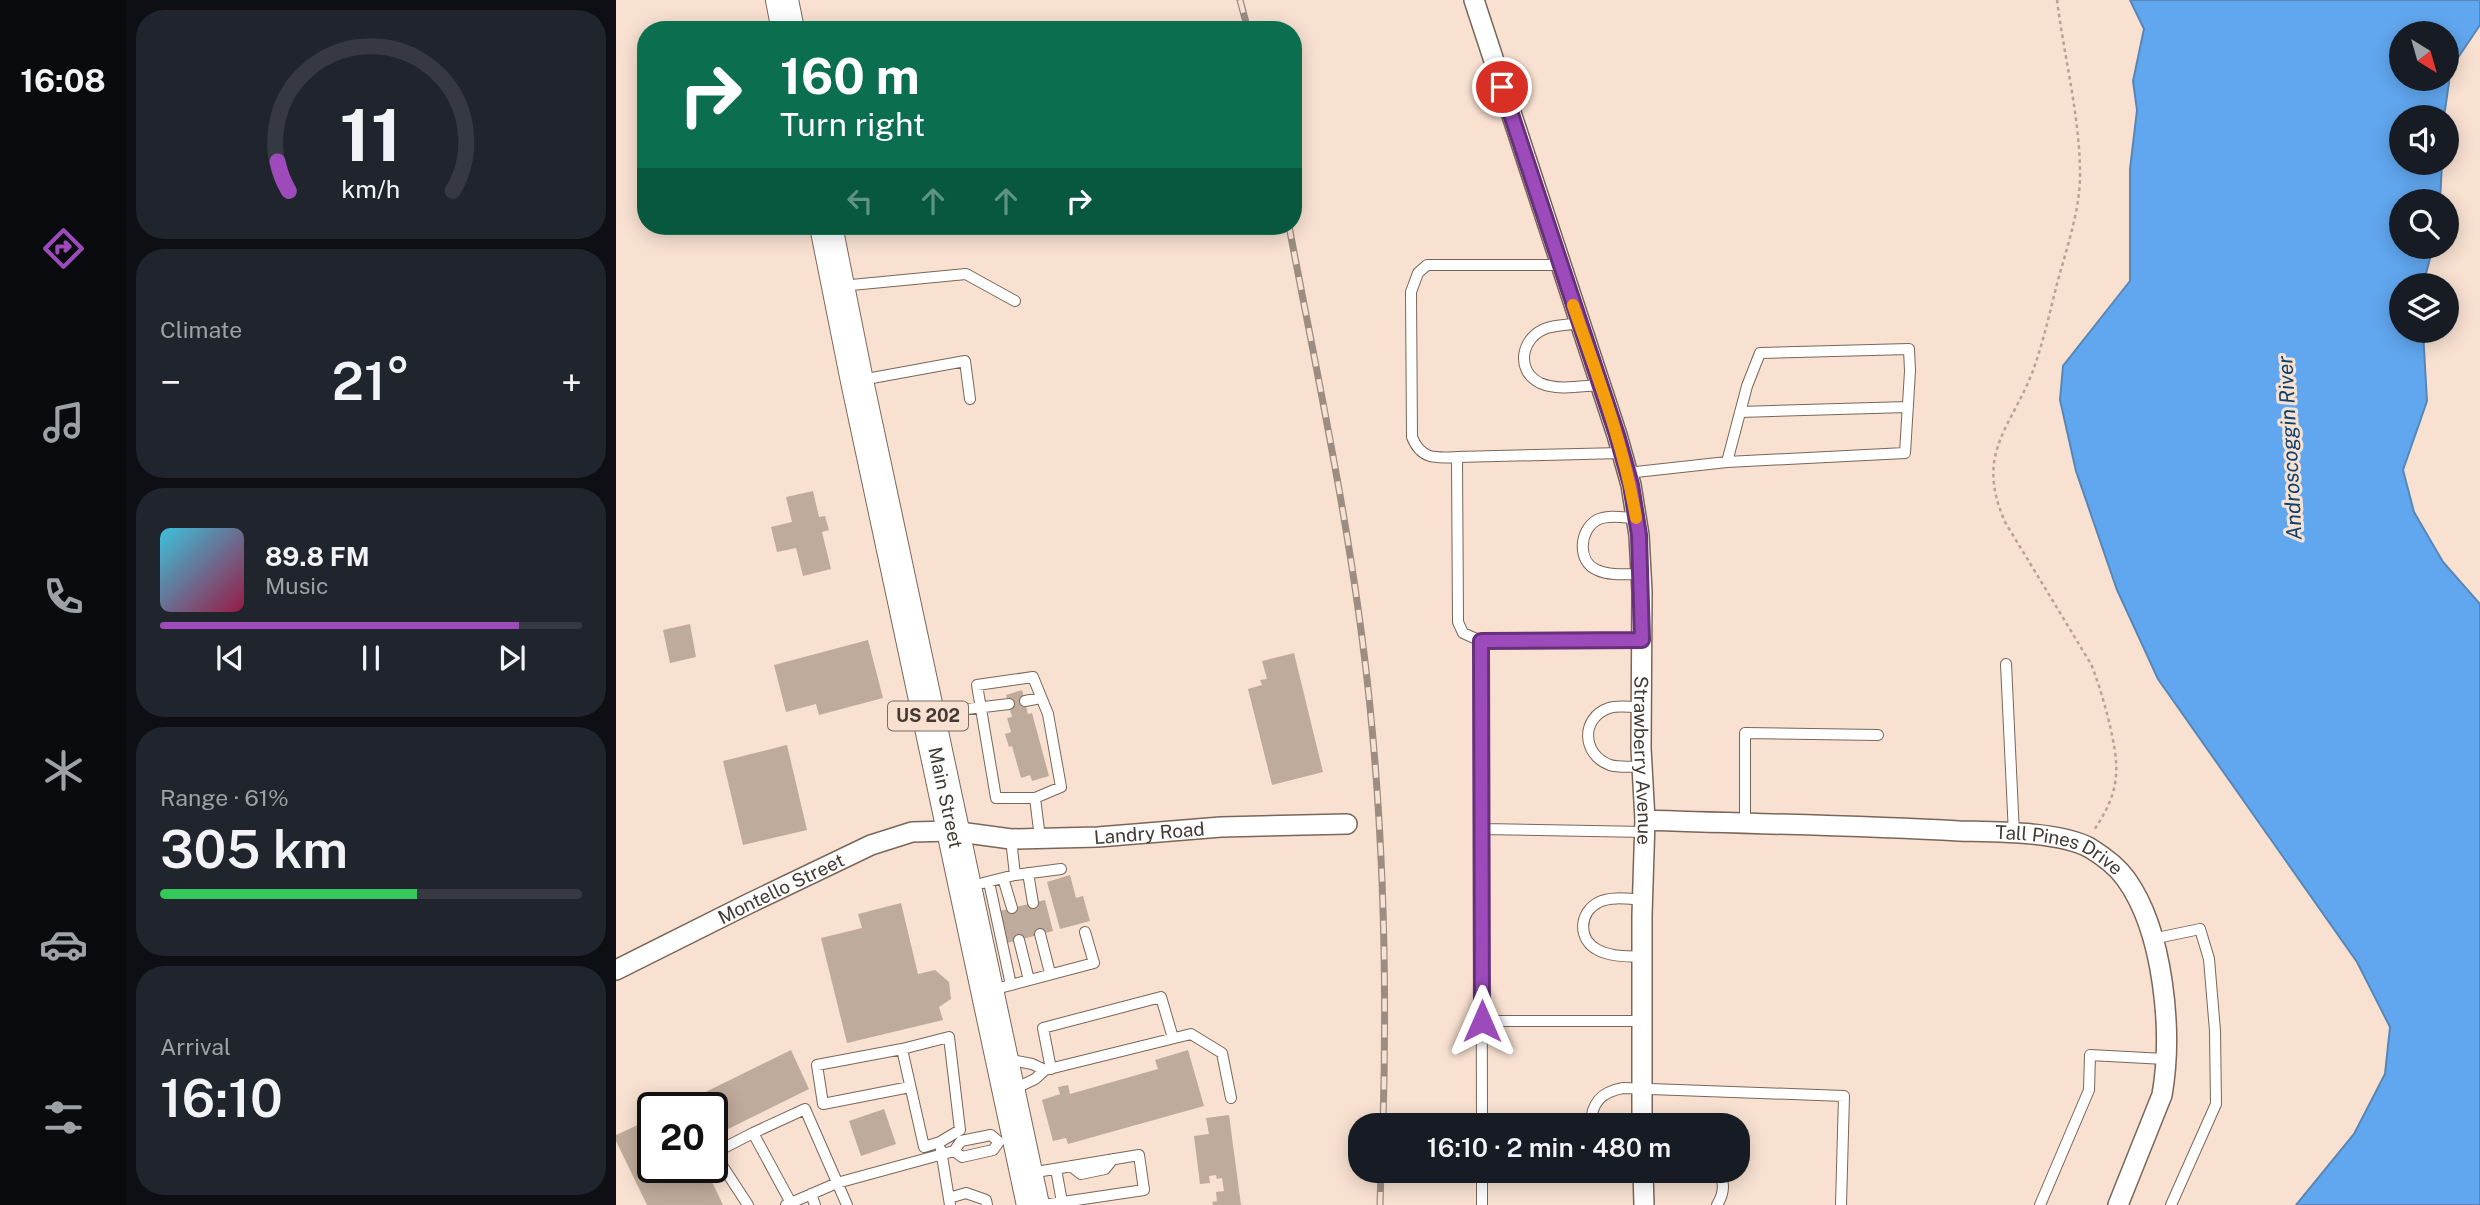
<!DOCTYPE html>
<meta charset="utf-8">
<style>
body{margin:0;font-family:"Public Sans",sans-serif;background:#20242c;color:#f1f3f6;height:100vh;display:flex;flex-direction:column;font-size:26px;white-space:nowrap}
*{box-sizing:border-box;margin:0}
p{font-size:23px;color:#9ea1a6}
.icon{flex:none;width:38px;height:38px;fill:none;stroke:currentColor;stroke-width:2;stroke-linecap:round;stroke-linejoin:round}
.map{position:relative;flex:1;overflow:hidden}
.details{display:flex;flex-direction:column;gap:10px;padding:10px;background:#0d0f14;width:490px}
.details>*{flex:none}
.hud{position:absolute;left:21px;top:21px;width:665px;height:214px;border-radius:28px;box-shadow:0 4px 18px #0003;background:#0b6e4f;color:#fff;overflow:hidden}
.needle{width:46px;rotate:143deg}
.fabs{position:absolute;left:1773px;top:21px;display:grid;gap:14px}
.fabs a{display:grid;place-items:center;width:70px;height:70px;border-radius:50%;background:#171b24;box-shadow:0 4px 18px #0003;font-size:35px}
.speed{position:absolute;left:21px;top:1092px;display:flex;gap:14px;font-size:35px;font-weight:700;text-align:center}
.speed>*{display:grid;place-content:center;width:91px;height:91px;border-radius:50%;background:#171b24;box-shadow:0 4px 18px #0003;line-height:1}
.speed .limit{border:4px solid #111;border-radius:10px;background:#fff;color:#111}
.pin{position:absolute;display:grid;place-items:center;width:60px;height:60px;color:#fff;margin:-30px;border:4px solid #fff;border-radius:50%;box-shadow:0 2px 7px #0007}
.me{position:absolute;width:77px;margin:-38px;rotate:0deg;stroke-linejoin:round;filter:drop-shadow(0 0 5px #0008)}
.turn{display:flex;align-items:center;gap:24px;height:147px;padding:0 28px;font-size:32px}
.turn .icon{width:91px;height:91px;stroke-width:2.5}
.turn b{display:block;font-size:49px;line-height:60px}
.lanes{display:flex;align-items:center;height:66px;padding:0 28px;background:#0003;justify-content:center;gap:35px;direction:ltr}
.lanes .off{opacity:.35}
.big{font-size:52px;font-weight:600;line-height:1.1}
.details .card{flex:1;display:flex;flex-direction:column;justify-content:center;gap:10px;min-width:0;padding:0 24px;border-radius:28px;background:#20242c}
.details .dial{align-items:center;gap:0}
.dial svg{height:182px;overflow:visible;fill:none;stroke:#363941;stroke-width:7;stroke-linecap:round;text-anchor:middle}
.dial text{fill:#f1f3f6;stroke:none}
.song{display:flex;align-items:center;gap:21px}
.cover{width:84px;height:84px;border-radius:10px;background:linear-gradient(135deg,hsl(190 70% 55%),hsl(340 70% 35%))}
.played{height:7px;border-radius:4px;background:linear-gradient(90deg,#9d4bbb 85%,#363941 85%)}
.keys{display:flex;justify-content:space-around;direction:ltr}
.heat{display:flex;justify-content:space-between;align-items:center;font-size:38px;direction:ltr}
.charge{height:10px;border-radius:5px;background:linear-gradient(90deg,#34c759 61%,#363941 0)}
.trip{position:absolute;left:732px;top:1113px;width:402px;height:70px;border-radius:28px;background:#171b24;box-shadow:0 4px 18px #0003;font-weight:600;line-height:70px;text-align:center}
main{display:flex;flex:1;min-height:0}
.tab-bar{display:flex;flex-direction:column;width:126px;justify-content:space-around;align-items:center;background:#090b0e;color:#9ea1a6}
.tab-bar .icon{width:49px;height:49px}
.tab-bar .current{color:#9d4bbb}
.tab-bar b{font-size:32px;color:#f1f3f6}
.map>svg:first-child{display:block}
.water{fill:#61a7ef;stroke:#5886b7;stroke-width:2;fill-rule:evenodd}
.building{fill:#bfab9b}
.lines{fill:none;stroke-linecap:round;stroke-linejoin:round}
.service-casing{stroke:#7a6658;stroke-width:12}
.minor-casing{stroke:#7a6658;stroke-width:22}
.trunk-casing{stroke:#7a6658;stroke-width:34}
.path{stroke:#b5a397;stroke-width:2.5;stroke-dasharray:3.5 3.5;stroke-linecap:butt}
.service{stroke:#fff;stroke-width:10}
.minor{stroke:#fff;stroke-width:19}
.trunk{stroke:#fff;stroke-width:32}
.rail-casing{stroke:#9c8c81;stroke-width:7}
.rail{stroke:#f8e1d1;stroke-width:4.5;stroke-dasharray:13;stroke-linecap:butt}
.route-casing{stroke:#66317a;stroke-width:18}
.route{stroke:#9d4bbb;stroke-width:12}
.slow{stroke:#f59e0b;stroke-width:12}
.labels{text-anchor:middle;stroke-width:6;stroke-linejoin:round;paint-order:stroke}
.shield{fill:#f8e1d1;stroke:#796c63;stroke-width:2}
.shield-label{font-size:18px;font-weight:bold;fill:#433a34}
.street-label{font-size:19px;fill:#433a34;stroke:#f8e1d1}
.water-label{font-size:21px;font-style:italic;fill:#0d406d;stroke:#f8e1d1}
</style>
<main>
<nav class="tab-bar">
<b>16:08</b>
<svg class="icon current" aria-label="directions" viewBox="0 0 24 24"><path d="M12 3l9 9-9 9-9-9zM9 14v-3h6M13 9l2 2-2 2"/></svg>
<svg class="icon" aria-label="music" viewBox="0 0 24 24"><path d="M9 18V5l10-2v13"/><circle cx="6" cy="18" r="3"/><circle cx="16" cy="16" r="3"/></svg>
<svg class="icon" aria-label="phone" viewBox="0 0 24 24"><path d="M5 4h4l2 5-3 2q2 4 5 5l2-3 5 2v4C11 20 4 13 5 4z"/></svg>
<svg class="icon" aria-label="climate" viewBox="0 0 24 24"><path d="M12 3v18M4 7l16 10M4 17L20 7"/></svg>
<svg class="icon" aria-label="car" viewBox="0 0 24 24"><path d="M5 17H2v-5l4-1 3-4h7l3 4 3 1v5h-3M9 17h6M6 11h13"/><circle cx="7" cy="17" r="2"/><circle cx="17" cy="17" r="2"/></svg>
<svg class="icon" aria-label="filters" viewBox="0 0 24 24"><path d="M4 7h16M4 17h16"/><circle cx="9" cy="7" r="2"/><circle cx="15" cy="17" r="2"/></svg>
</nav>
<section class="details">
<div class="card dial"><svg viewBox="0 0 100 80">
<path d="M14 69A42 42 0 1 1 86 69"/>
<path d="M14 69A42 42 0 0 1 9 56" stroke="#9d4bbb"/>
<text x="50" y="56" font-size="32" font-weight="700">11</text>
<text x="50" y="72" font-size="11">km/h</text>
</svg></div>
<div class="card"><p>Climate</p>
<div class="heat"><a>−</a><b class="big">21°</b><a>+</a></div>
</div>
<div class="card">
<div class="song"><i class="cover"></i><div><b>89.8 FM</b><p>Music</p></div></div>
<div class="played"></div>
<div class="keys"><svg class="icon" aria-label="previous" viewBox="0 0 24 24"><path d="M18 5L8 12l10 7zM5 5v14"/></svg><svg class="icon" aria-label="pause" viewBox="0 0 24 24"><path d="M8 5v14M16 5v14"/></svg><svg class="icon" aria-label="next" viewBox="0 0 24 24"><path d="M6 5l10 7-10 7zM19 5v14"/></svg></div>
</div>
<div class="card"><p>Range · 61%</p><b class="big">305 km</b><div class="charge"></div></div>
<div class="card"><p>Arrival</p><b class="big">16:10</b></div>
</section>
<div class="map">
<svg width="1864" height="1205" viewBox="0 0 1864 1205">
<rect width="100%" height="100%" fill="#f8e1d1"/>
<!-- water -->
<path class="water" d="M1514 0H1864V25L1835 68 1828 117H1785V163H1826L1824 201H1785V247H1817L1807 285H1785V331H1807L1811 401 1787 470 1798 512 1827 562 1864 604V1205H1680L1738 1134 1769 1074 1774 1027 1741 962 1542 679 1501 590 1460 471 1444 400 1447 366 1514 281V169L1521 110 1517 81 1528 29ZM1785 33H1830V79H1785Z"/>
<!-- building -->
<path class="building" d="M197 491 203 517 209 516 213 530 206 532 215 569 187 576 180 548 161 552 155 527 176 522 170 497Z
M74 624 80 657 54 663 47 630Z
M252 640 267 698 203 715 200 704 170 712 158 665Z
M678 653 707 772 656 785 632 689 646 685 644 680 651 679 646 661Z
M406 690 412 714 416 713 433 776 416 781 414 775 405 778 396 746 393 747 389 734 395 732 391 718 396 717 390 695Z
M171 745 191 830 127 845 107 761Z
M454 875 460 898 467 896 474 921 444 929 431 882Z
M429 900 437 931 391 943 383 911Z
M285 903 302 974 319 970 333 982 335 999 323 1007 327 1020 231 1043 205 938 246 928 242 914Z
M175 1050 193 1089 96 1137V1108H57Z
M572 1050 588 1106 452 1144 450 1138 437 1141 426 1100 444 1094 442 1087 452 1085 454 1094 542 1069 539 1060Z
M268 1109 280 1144 245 1156 233 1121Z
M613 1115 625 1205H597L596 1202 601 1201 600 1192 608 1191 606 1178 601 1179 600 1175 593 1176 594 1183 584 1184 578 1136 593 1134 590 1118Z
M37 1118V1167H89L107 1205H31L0 1141V1135Z"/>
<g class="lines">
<!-- service casing -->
<g class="service-casing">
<path id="service" d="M225 286 350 274 399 301
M963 323C953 325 941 325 931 328 906 336 898 370 924 383 942 391 965 386 984 385
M245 380 349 361 354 399
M1124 412 1292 407
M841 457 1006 453
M1011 473 1111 462 1289 453 1294 371 1293 349 1144 353 1131 386 1111 462
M1020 518C1009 518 992 514 981 520 963 530 961 562 981 570 994 576 1011 574 1025 574
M865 641 1026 640
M1390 664 1398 834
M409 701 425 698
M1026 708C1016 707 1003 705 993 708 964 718 966 755 994 765 1003 768 1016 766 1026 767
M317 713 393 704
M419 798H380L361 685 417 677 432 714 445 787 419 798 424 838
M1129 824V733L1262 735
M866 829 1029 832
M395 839 399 875
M412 873 417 903
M387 878 396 908
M373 882 395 985
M367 883 399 875 445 869
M424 934 434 973
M1536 939 1584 929 1593 959 1599 1031 1600 1104 1555 1205
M403 940 413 980
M1026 957C1012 956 995 957 982 950 962 940 962 913 983 902 995 896 1013 899 1026 900
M376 990 478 963 469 932
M866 1021H1026
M333 1037 344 1130 324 1142 308 1147 286 1049Z
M286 1049 201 1065 207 1104 294 1087
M390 1059 416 1064 429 1070
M435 1069 427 1028 545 997 557 1038
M398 1089 419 1079 429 1070 575 1034 606 1053 615 1098
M866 1125 865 641 847 633 842 622 841 457C820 458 805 460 796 437L795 292 802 273 811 265H944
M975 1125C975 1103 985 1092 1007 1088L1228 1096 1225 1205
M325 1150 334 1205
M455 1166 465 1174 489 1169 497 1159
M440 1169 446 1202
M866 1171V1205
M414 1173 523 1155 528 1190 427 1205
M195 1194 199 1205
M333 1198 350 1193 370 1200 371 1205
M175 1203 137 1133 189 1109 231 1205
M132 1205 98 1153 137 1133
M170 1205 221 1183 338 1151 345 1141 375 1135 383 1142 377 1150 346 1157 338 1151
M1101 1205C1108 1194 1109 1182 1102 1171
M1424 1205 1473 1090 1474 1055 1549 1059"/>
</g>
<!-- minor casing -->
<g class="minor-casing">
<g id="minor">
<path id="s1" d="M858 0 1001 435 1015 485 1023 535 1026 592 1025 748 1029 820 1026 915V1125"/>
<path id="s2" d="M1029 820C1134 824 1238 825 1343 831 1378 832 1443 831 1474 848 1487 856 1501 866 1510 879 1548 932 1557 1032 1546 1095L1502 1205"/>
<path id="s3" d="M0 970 132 904 255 845 296 832 336 831 395 839 482 837 605 827 731 824"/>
<path d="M1027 1171 1028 1205"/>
</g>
</g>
<!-- trunk casing -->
<g class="trunk-casing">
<g id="trunk">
<path d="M166 0 172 30"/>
<path id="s4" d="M210 226 241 381 417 1205"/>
</g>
</g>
<!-- path -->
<path class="path" d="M1441 0C1448 56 1463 113 1464 170 1465 207 1452 244 1442 280 1435 307 1429 335 1420 362 1399 426 1357 449 1389 522L1475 664C1485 688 1503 750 1500 775 1499 795 1489 814 1478 830"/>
<!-- service -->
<use href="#service" class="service"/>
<!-- minor -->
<use href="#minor" class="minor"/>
<!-- trunk -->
<use href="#trunk" class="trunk"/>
<!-- rail casing -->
<g class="rail-casing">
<path id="rail" d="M624 0 632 30
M673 226C703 385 738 545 754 707 768 846 771 985 767 1125
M764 1205 765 1171"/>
</g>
<!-- rail -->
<use href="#rail" class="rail"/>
</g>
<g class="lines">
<!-- route casing -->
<g class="route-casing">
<path id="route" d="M866 1021 865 641 1026 640 1023 535 1015 485 1001 435 886 87"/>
</g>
<!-- route -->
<use href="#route" class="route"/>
<!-- slow -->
<path class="slow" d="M957 305C981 375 1008 445 1020 518"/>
</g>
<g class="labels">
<!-- shield labels -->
<rect class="shield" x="272" y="701.5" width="80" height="29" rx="5"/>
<g class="shield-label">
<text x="312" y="722">US 202</text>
</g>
<!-- street labels -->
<g class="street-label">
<text dy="7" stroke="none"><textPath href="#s1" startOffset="786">Strawberry Avenue</textPath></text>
<text dy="7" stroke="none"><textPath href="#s4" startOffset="584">Main Street</textPath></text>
<text dy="7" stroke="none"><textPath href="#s3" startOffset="565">Landry Road</textPath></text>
<text dy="7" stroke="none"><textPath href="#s2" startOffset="418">Tall Pines Drive</textPath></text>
<text dy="7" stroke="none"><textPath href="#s3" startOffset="184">Montello Street</textPath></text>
</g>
<!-- water labels -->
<g class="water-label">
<text transform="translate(1674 448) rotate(-93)" y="7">Androscoggin River</text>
</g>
</g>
</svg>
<div class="fabs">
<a><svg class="needle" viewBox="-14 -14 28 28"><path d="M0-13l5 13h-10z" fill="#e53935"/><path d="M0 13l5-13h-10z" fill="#9ea1a6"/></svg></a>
<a><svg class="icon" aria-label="sound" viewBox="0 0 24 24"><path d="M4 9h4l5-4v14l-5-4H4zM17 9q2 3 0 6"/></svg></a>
<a><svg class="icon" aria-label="search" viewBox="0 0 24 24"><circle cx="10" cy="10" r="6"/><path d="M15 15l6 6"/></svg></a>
<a><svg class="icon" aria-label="layers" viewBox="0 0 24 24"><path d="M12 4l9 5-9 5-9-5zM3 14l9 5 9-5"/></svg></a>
</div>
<div class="speed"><div class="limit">20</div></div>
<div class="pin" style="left:886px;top:87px;background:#d93025"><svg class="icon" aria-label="arrive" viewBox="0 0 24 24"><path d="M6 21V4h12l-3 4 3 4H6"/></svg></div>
<svg class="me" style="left:866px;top:1021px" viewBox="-20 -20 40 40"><path d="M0-17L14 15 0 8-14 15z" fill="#9d4bbb" stroke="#fff" stroke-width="4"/></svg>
<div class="trip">16:10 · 2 min · 480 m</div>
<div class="hud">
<div class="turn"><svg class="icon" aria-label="right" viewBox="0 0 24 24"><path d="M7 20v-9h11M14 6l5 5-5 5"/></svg><div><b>160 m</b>Turn right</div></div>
<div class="lanes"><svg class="icon off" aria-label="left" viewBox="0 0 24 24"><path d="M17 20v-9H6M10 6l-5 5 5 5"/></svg><svg class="icon off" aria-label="ahead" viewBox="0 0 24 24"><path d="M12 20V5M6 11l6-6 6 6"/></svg><svg class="icon off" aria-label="ahead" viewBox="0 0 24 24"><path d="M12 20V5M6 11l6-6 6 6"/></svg><svg class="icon" aria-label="right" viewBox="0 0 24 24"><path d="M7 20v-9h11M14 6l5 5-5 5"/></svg></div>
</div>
</div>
</main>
